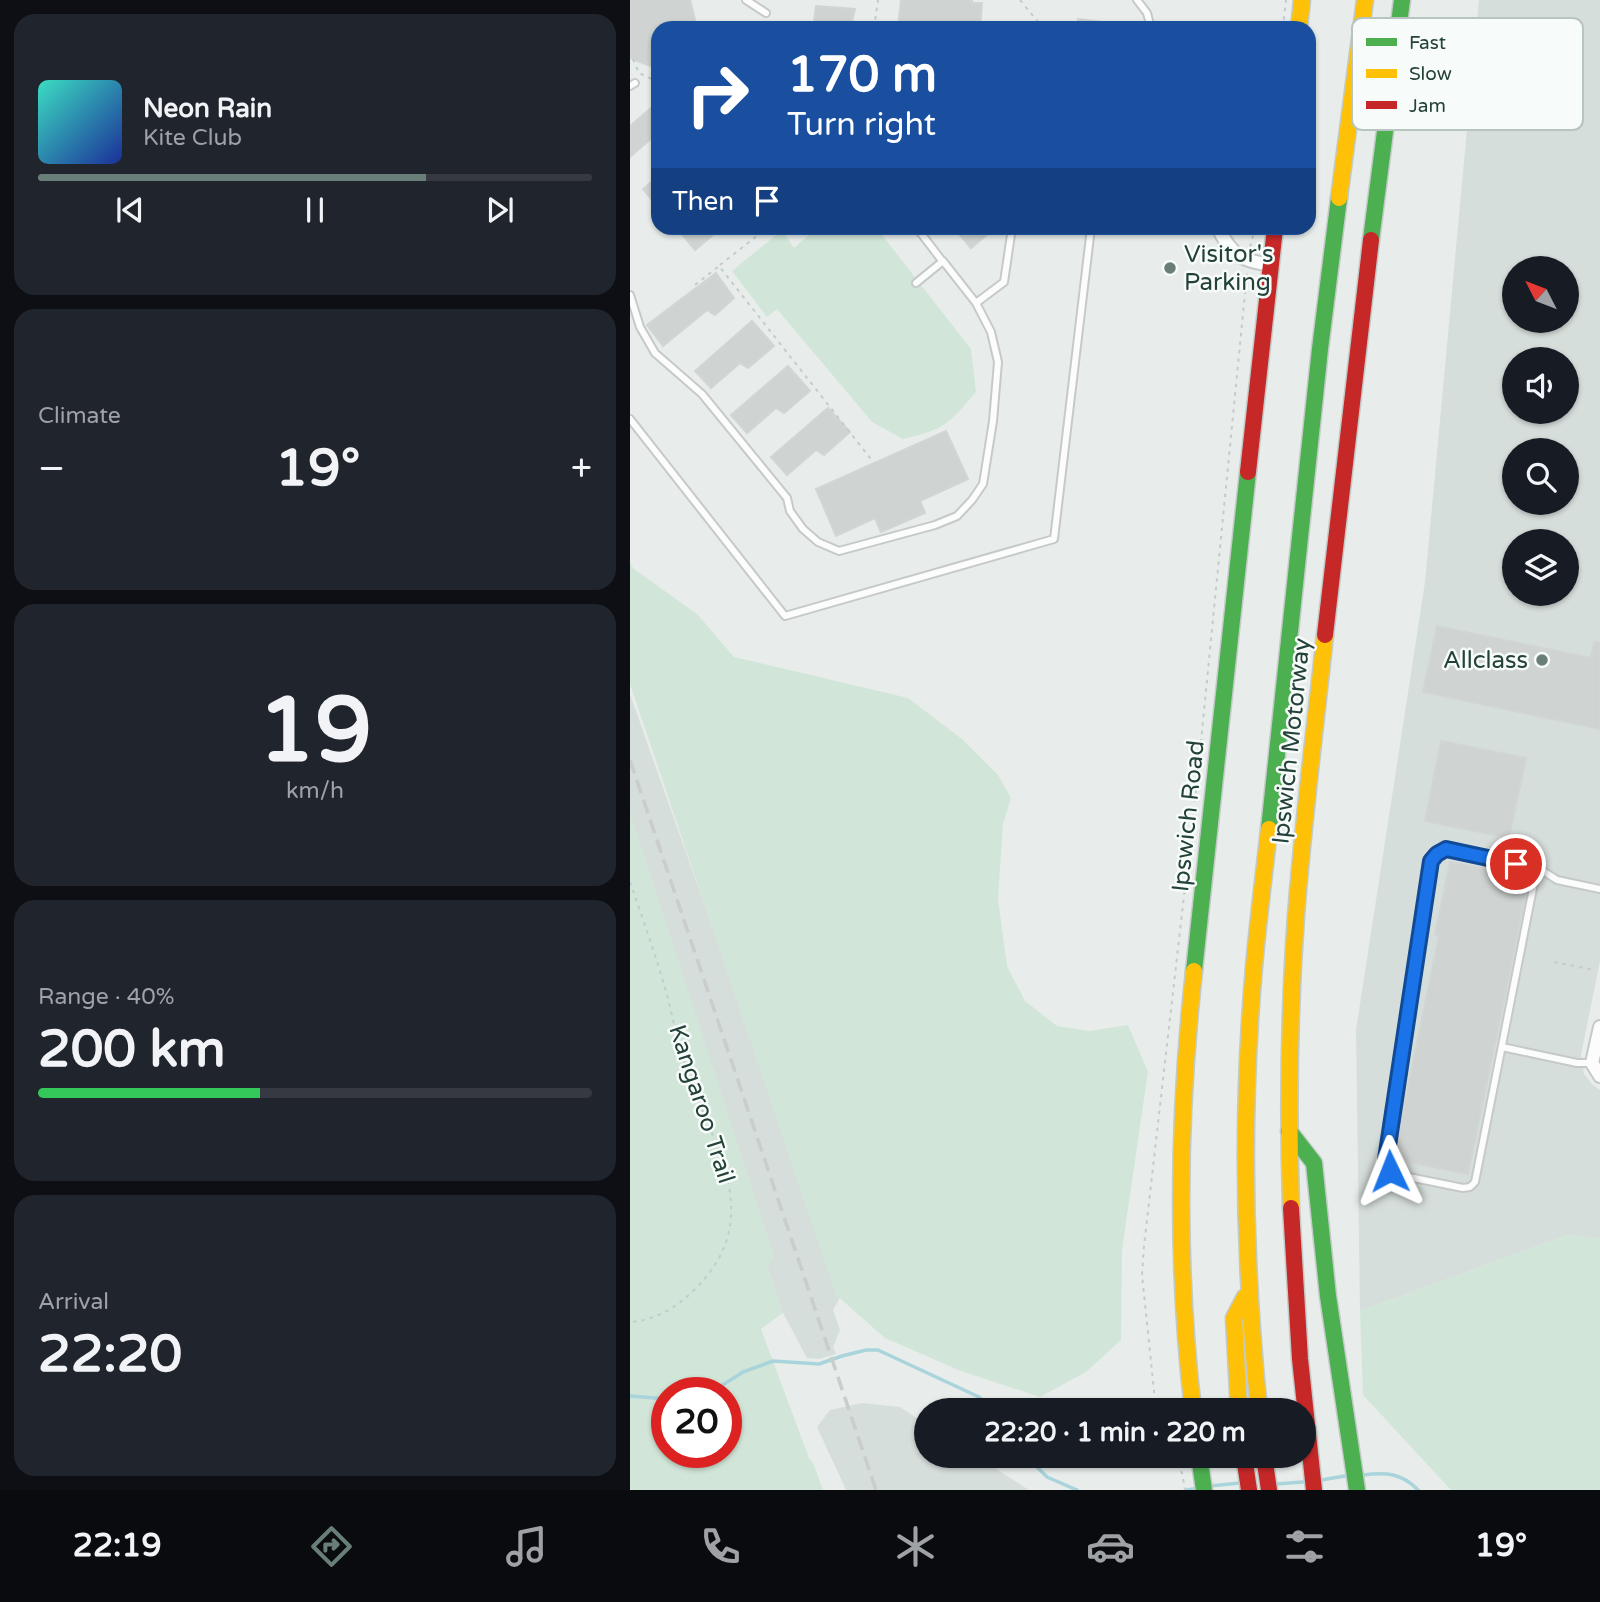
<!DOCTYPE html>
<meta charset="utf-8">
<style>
body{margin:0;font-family:"Varela Round",sans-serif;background:#20242c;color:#f1f3f6;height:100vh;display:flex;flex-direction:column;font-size:26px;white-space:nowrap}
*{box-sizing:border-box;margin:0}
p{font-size:23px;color:#9ea1a6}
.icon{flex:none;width:38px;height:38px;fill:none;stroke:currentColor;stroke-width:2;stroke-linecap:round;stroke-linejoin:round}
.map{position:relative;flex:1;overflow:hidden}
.drawer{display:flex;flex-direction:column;gap:14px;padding:14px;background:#0d0f14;width:630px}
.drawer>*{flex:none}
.hud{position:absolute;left:21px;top:21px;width:665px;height:214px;border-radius:21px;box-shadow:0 2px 5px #0004;background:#1a4fa0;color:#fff;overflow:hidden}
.needle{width:46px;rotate:312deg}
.fabs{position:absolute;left:872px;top:256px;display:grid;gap:14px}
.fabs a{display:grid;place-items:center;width:77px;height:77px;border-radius:50%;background:#171b24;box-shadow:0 2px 5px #0004;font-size:35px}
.speed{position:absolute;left:21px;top:1377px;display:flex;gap:14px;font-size:35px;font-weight:700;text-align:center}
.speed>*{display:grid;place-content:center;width:91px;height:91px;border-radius:50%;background:#171b24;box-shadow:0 2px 5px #0004;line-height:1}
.speed .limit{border:10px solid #d22;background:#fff;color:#111}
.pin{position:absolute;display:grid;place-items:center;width:60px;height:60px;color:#fff;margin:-30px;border:4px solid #fff;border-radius:50%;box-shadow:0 2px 7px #0007}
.me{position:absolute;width:77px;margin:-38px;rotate:358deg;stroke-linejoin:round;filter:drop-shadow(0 0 5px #0008)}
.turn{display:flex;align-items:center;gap:24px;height:147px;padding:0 21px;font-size:32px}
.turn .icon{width:91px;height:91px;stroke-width:2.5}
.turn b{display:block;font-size:49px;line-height:60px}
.then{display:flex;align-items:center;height:66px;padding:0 21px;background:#0003;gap:14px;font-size:26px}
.big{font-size:52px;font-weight:700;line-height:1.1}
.drawer .tile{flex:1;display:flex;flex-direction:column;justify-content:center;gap:10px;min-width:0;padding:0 24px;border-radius:21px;background:#20242c}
.drawer .dial{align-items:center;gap:0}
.dial b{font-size:91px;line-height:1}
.song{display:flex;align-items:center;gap:21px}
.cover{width:84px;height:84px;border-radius:10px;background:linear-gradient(135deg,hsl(170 70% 55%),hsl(230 70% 35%))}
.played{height:7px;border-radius:4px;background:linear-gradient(90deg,#697e78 70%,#363941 70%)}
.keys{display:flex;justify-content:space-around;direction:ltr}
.heat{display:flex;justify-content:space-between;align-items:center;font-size:38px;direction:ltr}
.charge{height:10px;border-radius:5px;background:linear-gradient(90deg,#34c759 40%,#363941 0)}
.trip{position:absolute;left:284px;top:1398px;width:402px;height:70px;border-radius:35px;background:#171b24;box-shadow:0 2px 5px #0004;font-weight:700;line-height:70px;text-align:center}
.tab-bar{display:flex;height:112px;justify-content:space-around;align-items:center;background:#090b0e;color:#9ea1a6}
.tab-bar .icon{width:49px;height:49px}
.tab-bar .selected{color:#697e78}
.tab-bar b{font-size:32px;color:#f1f3f6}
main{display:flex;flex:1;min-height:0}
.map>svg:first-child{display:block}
.built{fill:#d6dedb;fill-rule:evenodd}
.green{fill:#d1e6d8;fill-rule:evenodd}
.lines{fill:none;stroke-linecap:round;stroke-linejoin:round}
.stream{stroke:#a9d4db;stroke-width:3.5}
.building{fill:#cfd4d2;stroke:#d1d6d4;stroke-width:2}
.lane-casing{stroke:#c5cac8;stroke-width:10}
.street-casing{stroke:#c5cac8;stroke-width:16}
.fast-casing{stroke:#c3cbc8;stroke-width:19}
.slow-casing{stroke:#c3cbc8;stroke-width:19}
.jam-casing{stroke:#c3cbc8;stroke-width:19}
.path{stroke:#c3ccca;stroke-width:2;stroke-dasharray:3.5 5;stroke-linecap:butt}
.lane{stroke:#fcfcfc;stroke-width:6}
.street{stroke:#fcfcfc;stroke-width:12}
.fast{stroke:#4caf50;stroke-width:16}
.slow{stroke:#ffc107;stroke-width:16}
.jam{stroke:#c62828;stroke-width:16}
.rail{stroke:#c9cdcc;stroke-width:3.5;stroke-dasharray:14 7;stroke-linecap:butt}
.route-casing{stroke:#114b97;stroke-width:18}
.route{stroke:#1a73e8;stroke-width:12}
.poi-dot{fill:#697e78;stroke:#f7fbf9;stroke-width:2.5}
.labels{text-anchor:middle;stroke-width:5;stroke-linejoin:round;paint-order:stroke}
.poi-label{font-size:24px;fill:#24423a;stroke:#f7fbf9;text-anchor:start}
.street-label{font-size:24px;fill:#24423a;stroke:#f7fbf9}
.key{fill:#f7fbf9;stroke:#b8c4c0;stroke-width:2}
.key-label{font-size:19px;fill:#24423a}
</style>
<main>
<section class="drawer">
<div class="tile">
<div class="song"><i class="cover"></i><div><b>Neon Rain</b><p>Kite Club</p></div></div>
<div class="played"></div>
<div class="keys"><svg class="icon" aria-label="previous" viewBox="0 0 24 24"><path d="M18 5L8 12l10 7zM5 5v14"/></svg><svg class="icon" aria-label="pause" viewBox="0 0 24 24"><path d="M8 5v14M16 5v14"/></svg><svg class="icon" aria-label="next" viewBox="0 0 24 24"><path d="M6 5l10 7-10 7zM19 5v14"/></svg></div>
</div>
<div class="tile"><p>Climate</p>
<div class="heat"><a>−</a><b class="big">19°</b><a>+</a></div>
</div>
<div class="tile dial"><b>19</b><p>km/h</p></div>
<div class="tile"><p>Range · 40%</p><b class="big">200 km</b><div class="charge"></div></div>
<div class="tile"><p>Arrival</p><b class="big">22:20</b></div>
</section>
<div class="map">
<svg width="970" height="1490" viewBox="0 0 970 1490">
<rect width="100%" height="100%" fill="#e8edeb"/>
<!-- built -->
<path class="built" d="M849 0H970V961L951 1055 954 1074 962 1084 970 1090V1239L938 1235 730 1311 726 1030 795 582ZM884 268H936V320H884ZM884 359H936V411H884ZM884 450H936V502H884ZM884 541H936V593H884Z
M0 694 212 1294 203 1310 210 1330 203 1347 206 1354 189 1359 177 1358 153 1313 0 868Z
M232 1403 270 1407 296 1424V1456H346L399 1490H216L187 1427 200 1410Z"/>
<!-- green -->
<path class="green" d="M187 228H239L252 235 341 349 346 392C318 425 315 429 273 439L242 422 147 309 137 317 102 271 152 230 164 248Z
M0 563 4 569 67 614 104 657 278 698 332 739 368 775 381 798 373 824 368 899 377 966 395 1001 427 1026 459 1031 498 1025 518 1072 492 1250 491 1340 456 1372 410 1397 331 1371 255 1338 206 1295 0 684Z
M0 812 144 1256 137 1267 153 1313 131 1329 179 1458 183 1463 193 1490H0ZM37 1393H96V1452H37Z
M938 1235 970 1239V1490H821L733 1395 730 1311Z"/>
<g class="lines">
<!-- stream -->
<path class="stream" d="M80 1393 113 1372 143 1361 189 1364 212 1356 236 1350H248L349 1397 361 1410
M0 1396 37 1399
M396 1456 417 1477 447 1490
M733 1475C756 1472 772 1473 788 1490
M691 1480 715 1476
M646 1484 673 1482
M580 1486 610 1483
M557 1490 569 1488"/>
</g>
<!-- building -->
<path class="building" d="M0 0H60L67 28H28V69L0 58Z
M271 0H342V3H352L350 28H268Z
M186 6 225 9 222 21 234 24 233 28H174L175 22H184Z
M448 19 488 24V28H447Z
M28 102V139L24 136 0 157V126Z
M28 176V207L13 189Z
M55 228H91L65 250 50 232Z
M324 228H365L341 248Z
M86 273 104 298 85 315 77 310 33 346 17 325Z
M122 321 144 346 118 368 110 363 81 388 65 371Z
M158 366 180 391 154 413 146 408 117 433 101 415Z
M198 408 220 432 194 455 186 450 157 475 141 457Z
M316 431 338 479 290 501 295 513 251 532 245 518 206 536 186 489Z
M807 626 961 658 964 642 970 643V729L793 692Z
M811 741 896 758 879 838 795 821Z
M861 847 904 855 838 1174 763 1159 809 936 805 935 820 862 856 869Z"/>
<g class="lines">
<!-- lane casing -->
<g class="lane-casing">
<path id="lane" d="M116 0 136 13
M507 0 517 13 521 28
M0 86 5 83
M287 228 313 262
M0 295 10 327 25 353 72 394 157 498 160 511 173 529 188 542 209 551 305 525 327 516 342 500 353 484 363 421 368 362 361 332 346 303 313 261 286 283
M346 303 374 282 382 228
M0 419 155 616 424 539 461 228
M907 868 845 1182 840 1187 833 1188 764 1174 757 1167 756 1159 802 859 810 851 820 850 910 869 927 880 970 889
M872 1047 947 1063H962"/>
</g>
<!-- street casing -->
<g class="street-casing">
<path id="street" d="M588 228C602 256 612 261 642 265
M970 1027 962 1063 970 1076"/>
</g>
<!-- fast casing -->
<g class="fast-casing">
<path id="fast" d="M741 240 772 0
M639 829 690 349 709 198
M564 971 618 472
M659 1131 684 1163 698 1296 727 1490
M569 1456 574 1490"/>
</g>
<!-- slow casing -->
<g class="slow-casing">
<path id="slow" d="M669 28 672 0
M709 198 735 0
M661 1208C658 1110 659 1013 666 916 673 822 685 729 695 635
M563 1410C546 1264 548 1117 564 971
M609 1410 604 1318 615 1297
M629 1410C614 1263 611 1115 624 967 628 921 634 875 639 829"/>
</g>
<!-- jam casing -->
<g class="jam-casing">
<path id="jam" d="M618 472 645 228
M695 635 741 240
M661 1208 670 1359 684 1490
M614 1456 619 1490
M634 1456 639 1490"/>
</g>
<!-- path -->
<path class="path" d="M390 0 413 28
M244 28 248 0
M653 28 656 0
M3 59 9 73 28 82
M620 247 625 228
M90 265 137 228
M65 285 89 266 244 463
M0 882C12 917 25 953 35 988 43 1015 47 1044 57 1070 83 1148 138 1218 64 1290 46 1308 26 1320 0 1322
M924 962 964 970
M526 1410 512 1275 514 1246 567 782 617 273
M543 1456 552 1473 555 1490"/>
<!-- lane -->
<use href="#lane" class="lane"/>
<!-- street -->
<use href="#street" class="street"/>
<!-- fast -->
<use href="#fast" class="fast"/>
<!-- slow -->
<use href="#slow" class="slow"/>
<!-- jam -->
<use href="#jam" class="jam"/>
<!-- rail -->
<path class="rail" d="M0 760 246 1490"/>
</g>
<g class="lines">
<!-- route casing -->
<g class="route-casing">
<path id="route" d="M760 1171 756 1159 801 861 807 854 816 849 886 864"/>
</g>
<!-- route -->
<use href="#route" class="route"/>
</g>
<!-- markers -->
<g class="poi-dot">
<circle cx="540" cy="268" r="7"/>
<circle cx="912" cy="660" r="7"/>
</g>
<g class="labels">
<!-- poi labels -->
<g class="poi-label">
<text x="554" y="262">Visitor's<tspan x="554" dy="28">Parking</tspan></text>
<text x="898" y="668" text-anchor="end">Allclass</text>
</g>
<!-- street labels -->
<g class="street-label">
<text transform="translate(661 741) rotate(-84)" y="8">Ipswich Motorway</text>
<text transform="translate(558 816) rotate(-84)" y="8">Ipswich Road</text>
<text transform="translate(72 1104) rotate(72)" y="8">Kangaroo Trail</text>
</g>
</g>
<!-- legend -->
<rect x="722" y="18" width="231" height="112" rx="10" class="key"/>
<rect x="736" y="38" width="31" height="8" fill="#4caf50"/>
<rect x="736" y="69" width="31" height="9" fill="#ffc107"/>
<rect x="736" y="101" width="31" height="8" fill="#c62828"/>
<g class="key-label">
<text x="779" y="49">Fast</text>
<text x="779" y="80">Slow</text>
<text x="779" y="112">Jam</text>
</g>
</svg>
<div class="fabs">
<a><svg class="needle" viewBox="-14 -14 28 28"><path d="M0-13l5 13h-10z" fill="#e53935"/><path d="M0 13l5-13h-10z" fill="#9ea1a6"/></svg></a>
<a><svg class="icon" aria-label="sound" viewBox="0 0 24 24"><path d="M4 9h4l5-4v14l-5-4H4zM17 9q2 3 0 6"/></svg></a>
<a><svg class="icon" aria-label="search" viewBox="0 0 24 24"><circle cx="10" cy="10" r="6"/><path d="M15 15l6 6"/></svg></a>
<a><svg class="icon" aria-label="layers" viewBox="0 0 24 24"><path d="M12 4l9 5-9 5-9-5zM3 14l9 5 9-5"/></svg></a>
</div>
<div class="speed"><div class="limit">20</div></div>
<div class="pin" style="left:886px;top:864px;background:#d93025"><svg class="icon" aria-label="arrive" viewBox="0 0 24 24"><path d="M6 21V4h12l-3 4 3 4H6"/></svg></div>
<svg class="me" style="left:760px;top:1171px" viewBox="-20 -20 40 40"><path d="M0-17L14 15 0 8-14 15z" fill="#1a73e8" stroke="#fff" stroke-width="4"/></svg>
<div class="trip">22:20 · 1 min · 220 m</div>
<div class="hud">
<div class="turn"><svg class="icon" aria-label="right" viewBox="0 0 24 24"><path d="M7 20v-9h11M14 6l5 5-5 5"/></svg><div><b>170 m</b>Turn right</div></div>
<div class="then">Then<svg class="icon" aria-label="arrive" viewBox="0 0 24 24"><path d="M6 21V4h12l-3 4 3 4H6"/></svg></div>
</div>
</div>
</main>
<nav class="tab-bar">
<b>22:19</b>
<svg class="icon selected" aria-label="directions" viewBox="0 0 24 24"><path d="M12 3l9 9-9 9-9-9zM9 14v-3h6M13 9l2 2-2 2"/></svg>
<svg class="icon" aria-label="music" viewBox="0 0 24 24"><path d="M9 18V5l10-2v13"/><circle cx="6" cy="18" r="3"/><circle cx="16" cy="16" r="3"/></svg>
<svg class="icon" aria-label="phone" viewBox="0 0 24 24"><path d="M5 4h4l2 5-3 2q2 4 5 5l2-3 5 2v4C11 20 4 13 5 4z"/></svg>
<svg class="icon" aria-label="climate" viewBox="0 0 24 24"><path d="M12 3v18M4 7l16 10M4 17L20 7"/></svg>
<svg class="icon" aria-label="car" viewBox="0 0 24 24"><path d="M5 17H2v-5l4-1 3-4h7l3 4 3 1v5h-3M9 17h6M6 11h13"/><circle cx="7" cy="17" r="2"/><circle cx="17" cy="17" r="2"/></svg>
<svg class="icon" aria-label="filters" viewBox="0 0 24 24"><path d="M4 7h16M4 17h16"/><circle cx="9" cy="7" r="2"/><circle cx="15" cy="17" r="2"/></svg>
<b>19°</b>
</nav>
